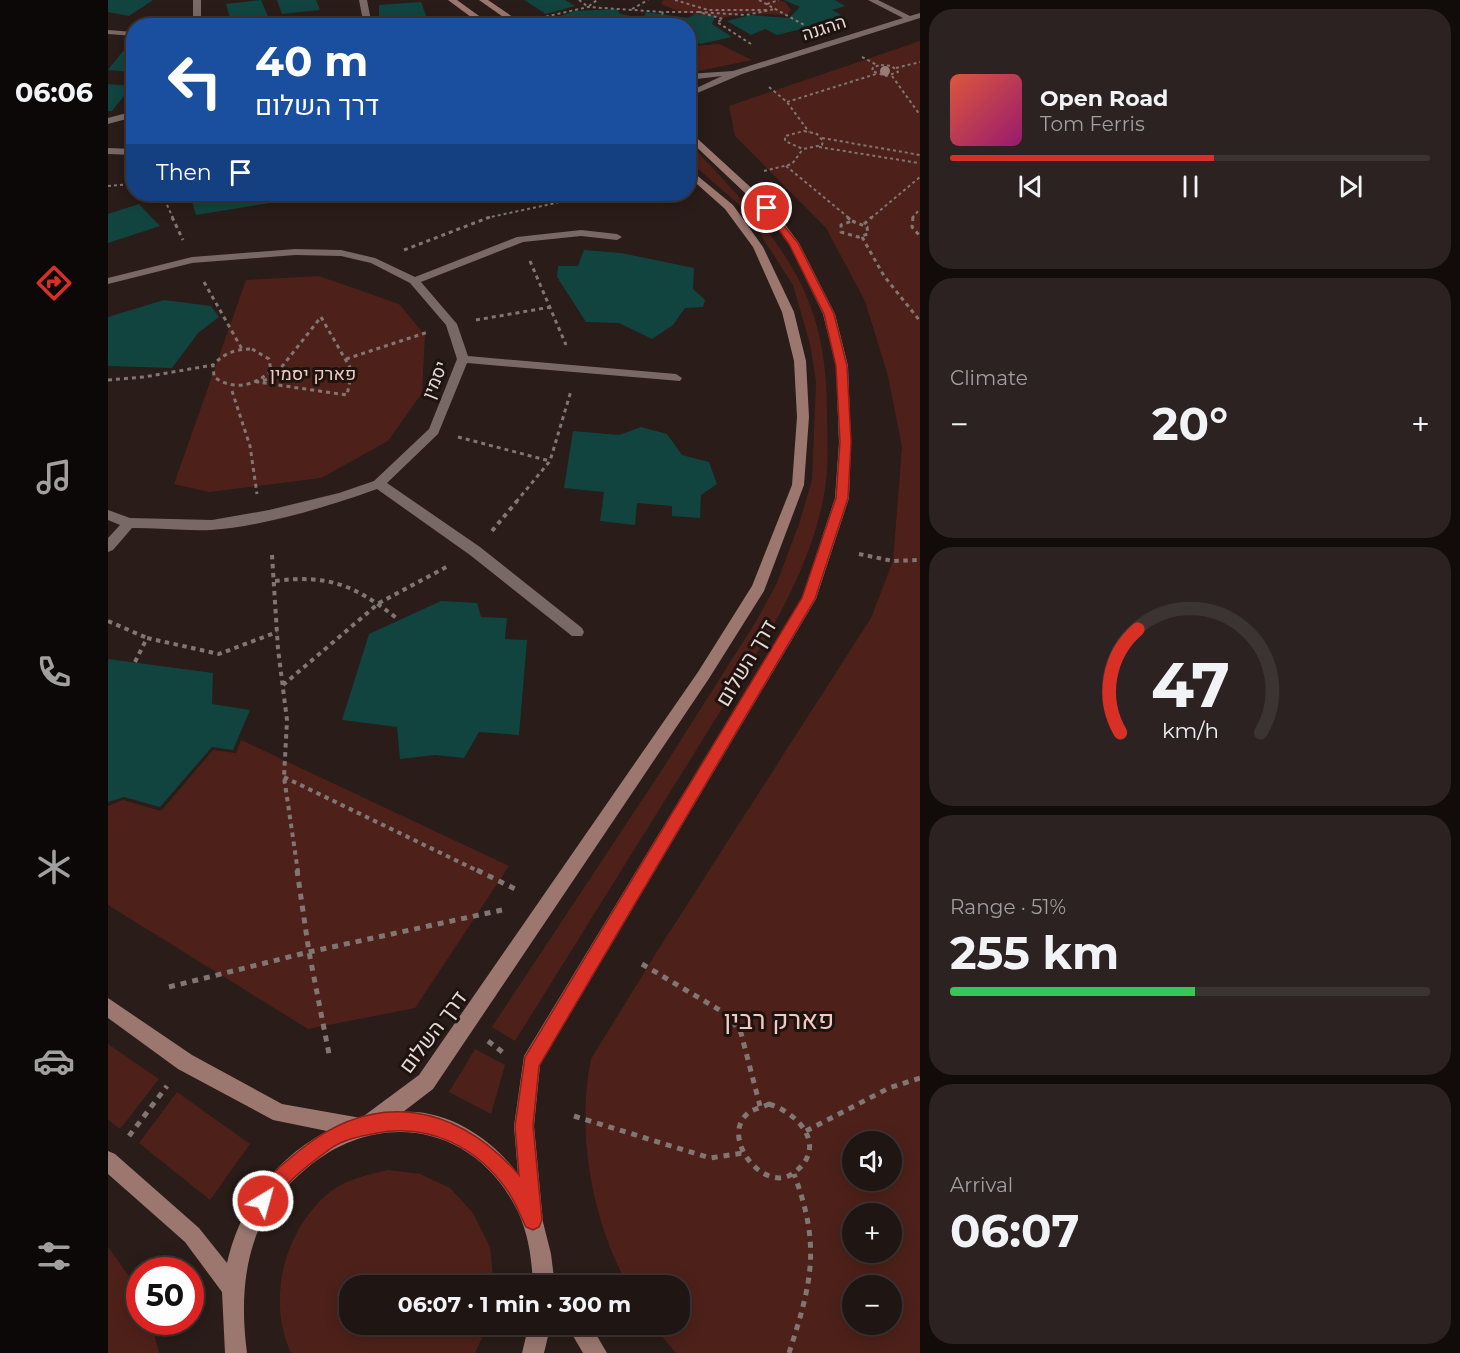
<!DOCTYPE html>
<meta charset="utf-8">
<style>
body{margin:0;font-family:Montserrat,Heebo,sans-serif;background:#2c2221;color:#f1f3f6;height:100vh;display:flex;flex-direction:column;font-size:22px;white-space:nowrap}
*{box-sizing:border-box;margin:0}
p{font-size:20px;color:#a19fa0}
.icon{flex:none;width:33px;height:33px;fill:none;stroke:currentColor;stroke-width:2;stroke-linecap:round;stroke-linejoin:round}
.map{position:relative;flex:1;overflow:hidden}
.panel{display:flex;flex-direction:column;gap:9px;padding:9px;background:#110c0a;width:540px}
.panel>*{flex:none}
.banner{position:absolute;left:18px;top:18px;width:570px;height:183px;border-radius:24px;box-shadow:0 3px 15px #0003,0 0 0 2px #3c3433;background:#1a4fa0;color:#fff;overflow:hidden}
.controls{position:absolute;left:734px;top:1131px;display:grid;gap:12px}
.controls a{display:grid;place-items:center;width:60px;height:60px;border-radius:50%;background:#1f1513;box-shadow:0 3px 15px #0003,0 0 0 2px #3c3433;font-size:30px}
.speed{position:absolute;left:18px;top:1257px;display:flex;gap:12px;font-size:30px;font-weight:700;text-align:center}
.speed>*{display:grid;place-content:center;width:78px;height:78px;border-radius:50%;background:#1f1513;box-shadow:0 3px 15px #0003,0 0 0 2px #3c3433;line-height:1}
.speed .limit{border:9px solid #d22;background:#fff;color:#111}
.pin{position:absolute;display:grid;place-items:center;width:51px;height:51px;color:#fff;margin:-26px;border:3px solid #fff;border-radius:50%;box-shadow:0 2px 6px #0007}
.me{position:absolute;width:66px;margin:-33px;rotate:37deg;stroke-linejoin:round;filter:drop-shadow(0 0 4px #0008)}
.turn{display:flex;align-items:center;gap:21px;height:126px;padding:0 30px;font-size:27px}
.turn .icon{width:78px;height:78px;stroke-width:2.5}
.turn b{display:block;font-size:42px;line-height:51px}
.then{display:flex;align-items:center;height:57px;padding:0 30px;background:#0003;gap:12px;font-size:22px}
.big{font-size:45px;font-weight:700;line-height:1.1}
.panel .card{flex:1;display:flex;flex-direction:column;justify-content:center;gap:9px;min-width:0;padding:0 21px;border-radius:24px;background:#2c2221}
.panel .dial{align-items:center;gap:0}
.dial svg{height:156px;overflow:visible;fill:none;stroke:#3c3433;stroke-width:7;stroke-linecap:round;text-anchor:middle}
.dial text{fill:#f1f3f6;stroke:none}
.song{display:flex;align-items:center;gap:18px}
.cover{width:72px;height:72px;border-radius:9px;background:linear-gradient(135deg,hsl(10 70% 55%),hsl(320 70% 35%))}
.played{height:6px;border-radius:3px;background:linear-gradient(90deg,#d93025 55%,#3c3433 55%)}
.keys{display:flex;justify-content:space-around;direction:ltr}
.heat{display:flex;justify-content:space-between;align-items:center;font-size:33px;direction:ltr}
.charge{height:9px;border-radius:4px;background:linear-gradient(90deg,#34c759 51%,#3c3433 0)}
.trip{position:absolute;left:231px;top:1275px;width:351px;height:60px;border-radius:24px;background:#1f1513;box-shadow:0 3px 15px #0003,0 0 0 2px #3c3433;font-weight:700;line-height:60px;text-align:center}
main{display:flex;flex:1;min-height:0}
.dock{display:flex;flex-direction:column;width:108px;justify-content:space-around;align-items:center;background:#0c0808;color:#a19fa0}
.dock .icon{width:42px;height:42px}
.dock .current{color:#d93025}
.dock b{font-size:27px;color:#f1f3f6}
.map>svg:first-child{display:block}
.green{fill:#4d2119;fill-rule:evenodd}
.building{fill:#11443f}
.lines{fill:none;stroke-linecap:round;stroke-linejoin:round}
.path-far3{stroke:#817673;stroke-width:2;stroke-dasharray:3 3;stroke-linecap:butt}
.path-far2{stroke:#817673;stroke-width:3;stroke-dasharray:4 4;stroke-linecap:butt}
.path-far1{stroke:#817673;stroke-width:4;stroke-dasharray:4.5 4.5;stroke-linecap:butt}
.path{stroke:#817673;stroke-width:5;stroke-dasharray:6 6;stroke-linecap:butt}
.street{fill:#796966;fill-rule:evenodd}
.secondary{fill:#9b7770;fill-rule:evenodd}
.tree{fill:#987b75}
.route{fill:#d93025;stroke:#8d1f18;stroke-width:1.5}
.labels{text-anchor:middle;stroke-width:6;stroke-linejoin:round;paint-order:stroke}
.far-street-label{font-size:18px;fill:#e4dbd8;stroke:#1f1310}
.far-park-label{font-size:18px;fill:#f2c9c0;stroke:#1f1310}
.street-label{font-size:21px;fill:#e4dbd8;stroke:#1f1310}
.near-park-label{font-size:26px;fill:#f2c9c0;stroke:#1f1310}
</style>
<main>
<nav class="dock">
<b>06:06</b>
<svg class="icon current" aria-label="directions" viewBox="0 0 24 24"><path d="M12 3l9 9-9 9-9-9zM9 14v-3h6M13 9l2 2-2 2"/></svg>
<svg class="icon" aria-label="music" viewBox="0 0 24 24"><path d="M9 18V5l10-2v13"/><circle cx="6" cy="18" r="3"/><circle cx="16" cy="16" r="3"/></svg>
<svg class="icon" aria-label="phone" viewBox="0 0 24 24"><path d="M5 4h4l2 5-3 2q2 4 5 5l2-3 5 2v4C11 20 4 13 5 4z"/></svg>
<svg class="icon" aria-label="climate" viewBox="0 0 24 24"><path d="M12 3v18M4 7l16 10M4 17L20 7"/></svg>
<svg class="icon" aria-label="car" viewBox="0 0 24 24"><path d="M5 17H2v-5l4-1 3-4h7l3 4 3 1v5h-3M9 17h6M6 11h13"/><circle cx="7" cy="17" r="2"/><circle cx="17" cy="17" r="2"/></svg>
<svg class="icon" aria-label="filters" viewBox="0 0 24 24"><path d="M4 7h16M4 17h16"/><circle cx="9" cy="7" r="2"/><circle cx="15" cy="17" r="2"/></svg>
</nav>
<div class="map">
<svg width="812" height="1353" viewBox="0 0 812 1353">
<rect width="100%" height="100%" fill="#291c19"/>
<!-- green -->
<path class="green" d="M555 0H668L677 2 683 10 679 15 635 13 615 18 572 12 553 4Z
M812 41V1353H568L544 1325 572 1324V1286L520 1285C484 1221 468 1132 483 1059L550 950 763 618 785 561 794 447 780 376 757 301 718 228 627 136 621 106ZM744 1142H783V1180H744ZM744 1214H783V1252H744ZM744 1286H783V1324H744Z
M581 43 586 46 611 44 644 60 581 73Z
M583 145C624 189 666 230 693 284 713 324 719 368 719 412 719 435 721 458 718 481 712 533 688 585 663 630L407 1041 384 1027 557 765 647 623 668 585 691 524 704 480 708 382 702 344 685 285 636 209 581 161V146Z
M211 276 291 304 317 335 314 393 280 441 213 478 101 492 66 484 138 280Z
M133 740 401 866 307 1008 200 1029 0 905V806L15 800 53 811 105 750 128 753Z
M0 1044 51 1079 12 1129 0 1120Z
M367 1049 397 1065 383 1114 341 1092Z
M69 1092 142 1144 102 1200 31 1143Z
M280 1170 312 1174 342 1188 365 1213 382 1247 386 1285 242 1286V1324L380 1325 367 1353H183C159 1301 175 1235 217 1196 235 1180 257 1175 280 1170Z
M0 1247 31 1290 32 1322H43L51 1353H0Z"/>
<!-- building -->
<path class="building" d="M0 0H45L21 16 0 12Z
M153 0 164 26H124L118 4Z
M169 0H208L212 10 174 14Z
M416 0H457L467 6 438 14Z
M676 0H727L737 6 724 10 739 18 669 35 657 29 643 35 619 21 642 15 681 18 692 7Z
M313 2 322 26H271V5Z
M509 9 512 14 535 18 538 12 580 18 587 14 607 16 604 24 624 37 592 44 580 36V26H464L449 17 467 11Z
M15 51 26 52V72L0 70Z
M0 84 24 86 4 111H0Z
M112 194H209L210 195 88 215 83 198Z
M31 204 52 226 0 243V214Z
M476 250 513 253 586 268 585 289 597 300 595 307 577 308 565 325 544 339 511 323 478 322 449 277 450 266H470Z
M56 300 103 306 111 317 90 333 64 368 0 366V317Z
M533 427 559 434 574 455 601 462 609 484 593 495 592 518 564 516V506L529 503 527 525 492 521 496 492 456 488 465 431 511 435Z
M333 601 369 603 373 617 399 618 397 639 419 640 411 735 371 732 356 758 327 755 292 759 289 727 234 720 261 634Z
M0 659 105 673 104 704 142 710 125 750 104 747 52 807 16 797 0 802Z"/>
<g class="lines">
<!-- path-far3 -->
<path class="path-far3" d="M471 0 479 6
M567 0 600 10H660
M651 0 698 26
M659 4 671 0
M481 6 489 0
M524 9 540 0
M432 18 480 7 555 12
M550 26 555 12H591
M643 44 609 22 615 19 591 12 638 15 667 9
M754 57 769 65
M773 65 784 66 790 72 778 76 764 71 765 67Z
M788 68 812 62
M784 76 812 115
M661 87 679 102 701 132
M679 102 768 74
M696 131 709 134 715 141 714 145 695 149 677 141V136Z
M714 138 812 155
M711 147 811 163
M678 166 741 218
M656 171 684 164 695 149
M0 186 26 184
M54 194 65 218
M378 218 448 203 474 194
M763 218 812 177
M804 218 812 209"/>
<!-- path-far2 -->
<path class="path-far2" d="M64 217 75 240
M739 217 744 221
M805 217 804 227 812 236
M744 221 759 227 760 234 750 237 733 232V225Z
M756 224 764 217
M754 237 776 276 812 321
M296 250 382 217
M422 261 458 345
M96 282 134 349
M213 317 244 371 239 395 149 382 165 378Z
M368 320 443 307
M144 349 161 359 163 371C146 386 126 391 106 377L105 365C116 353 128 349 144 349Z
M238 359 320 332
M0 380 36 377 105 365
M124 391 142 446 149 494
M350 437 442 461
M408 502 442 461 463 391"/>
<!-- path-far1 -->
<path class="path-far1" d="M384 531 409 501
M751 554 785 561 812 560
M164 555 170 649 179 720 176 777 190 872
M167 581C222 574 248 586 291 620
M0 621 39 638
M27 662 39 638 111 654 169 632
M175 685 271 603 342 565
M176 777 372 872"/>
<!-- path -->
<path class="path" d="M189 870 201 952 222 1059
M369 870 407 889
M534 964 620 1015 633 1033 652 1106
M61 987 201 952 394 910
M380 1041 397 1054
M661 1104C693 1114 721 1149 684 1174 656 1193 611 1138 640 1113 645 1109 655 1107 661 1104Z
M466 1116 602 1158 635 1153
M698 1131 781 1088 812 1078
M21 1136 59 1086
M681 1353C704 1282 713 1246 686 1174"/>
<!-- street -->
<path class="street" d="M85 0H93V26H85Z
M251 0H259L264 26H256Z
M760 0H770L802 16 812 13V18L634 74 580 97V92L614 76 580 80V74L625 71 795 18Z
M0 30 26 32V36L0 34Z
M26 111V117L0 124V118Z
M0 148 26 149V155L0 154Z
M473 230 509 234 514 237 509 240 473 236 415 242 313 282 349 324 360 356 568 374 574 378 572 381 359 363 330 434 279 483 372 547 474 628 476 632 474 636H464L362 555 269 489C222 506 153 527 103 530 77 531 50 528 24 528L5 550 0 552V538L12 525 0 520V510L22 518 104 520 161 510 231 493 266 481 321 429 349 359 338 325 302 283 263 263 233 256 187 255 84 263 0 284V278L84 257 187 249 233 250 267 258 307 277 409 237Z"/>
<!-- secondary -->
<path class="secondary" d="M340 0H349L385 26H375Z
M371 0H380L418 26H408Z
M580 130 663 206 691 243 727 314 740 366 743 443 741 498 708 599 432 1065 426 1126 435 1222 443 1254 447 1286H425C424 1261 421 1237 411 1214 370 1126 273 1106 199 1168 177 1186 158 1209 148 1236 134 1274 134 1314 139 1353H117L114 1292 77 1242 0 1174V1151L7 1154 91 1228 119 1263C132 1205 167 1159 219 1131L165 1120 70 1069 0 1018V998L84 1055 174 1104 253 1118 311 1075 590 672 644 586 684 485 689 417 686 361 674 312 645 247 617 209 580 176V168L625 205 655 247 686 312 698 361 701 417 696 485 656 591 600 680 325 1089 295 1112C340 1109 385 1140 410 1174L406 1126 416 1056 694 598 727 498 731 443 728 366 715 314 681 244 655 210 580 139Z
M421 1324H443L436 1353H414Z
M458 1324H482L499 1353H475Z"/>
</g>
<!-- trees -->
<circle class="tree" cx="777" cy="71" r="5"/>
<!-- route -->
<path class="route" d="M659 205 690 243 726 314 739 366 743 442 740 498 707 599 431 1066 425 1126 434 1220 431 1227 425 1230 418 1227C412 1215 407 1201 399 1190 369 1147 321 1123 269 1133 253 1136 236 1139 222 1149 208 1159 191 1171 180 1184 171 1193 167 1205 155 1210L149 1208 146 1201C155 1179 174 1165 192 1150 269 1088 349 1105 411 1175L407 1126 417 1057 694 598 728 498 732 442 728 366 716 314 681 244 655 208Z"/>
<g class="labels">
<!-- far-street labels -->
<g class="far-street-label">
<text transform="translate(716 28) rotate(-18)" y="6">ההגנה</text>
<text transform="translate(327 380) rotate(-68)" y="6">יסמין</text>
</g>
<!-- far-park labels -->
<g class="far-park-label">
<text x="205" y="380">פארק יסמין</text>
</g>
<!-- street labels -->
<g class="street-label">
<text transform="translate(638 663) rotate(-59)" y="7">דרך השלום</text>
<text transform="translate(325 1032) rotate(-53)" y="7">דרך השלום</text>
</g>
<!-- near-park labels -->
<g class="near-park-label">
<text x="671" y="1029">פארק רבין</text>
</g>
</g>
</svg>
<div class="controls">
<a><svg class="icon" aria-label="sound" viewBox="0 0 24 24"><path d="M4 9h4l5-4v14l-5-4H4zM17 9q2 3 0 6"/></svg></a>
<a>+</a>
<a>−</a>
</div>
<div class="speed"><div class="limit">50</div></div>
<div class="pin" style="left:659px;top:208px;background:#d93025"><svg class="icon" aria-label="arrive" viewBox="0 0 24 24"><path d="M6 21V4h12l-3 4 3 4H6"/></svg></div>
<svg class="me" style="left:155px;top:1201px" viewBox="-20 -20 40 40"><circle r="17" fill="#d93025" stroke="#fff" stroke-width="3"/><path d="M0-11L8 9 0 5-8 9z" fill="#fff"/></svg>
<div class="trip">06:07 · 1 min · 300 m</div>
<div class="banner">
<div class="turn"><svg class="icon" aria-label="left" viewBox="0 0 24 24"><path d="M17 20v-9H6M10 6l-5 5 5 5"/></svg><div><b>40 m</b>דרך השלום</div></div>
<div class="then">Then<svg class="icon" aria-label="arrive" viewBox="0 0 24 24"><path d="M6 21V4h12l-3 4 3 4H6"/></svg></div>
</div>
</div>
<section class="panel">
<div class="card">
<div class="song"><i class="cover"></i><div><b>Open Road</b><p>Tom Ferris</p></div></div>
<div class="played"></div>
<div class="keys"><svg class="icon" aria-label="previous" viewBox="0 0 24 24"><path d="M18 5L8 12l10 7zM5 5v14"/></svg><svg class="icon" aria-label="pause" viewBox="0 0 24 24"><path d="M8 5v14M16 5v14"/></svg><svg class="icon" aria-label="next" viewBox="0 0 24 24"><path d="M6 5l10 7-10 7zM19 5v14"/></svg></div>
</div>
<div class="card"><p>Climate</p>
<div class="heat"><a>−</a><b class="big">20°</b><a>+</a></div>
</div>
<div class="card dial"><svg viewBox="0 0 100 80">
<path d="M14 69A42 42 0 1 1 86 69"/>
<path d="M14 69A42 42 0 0 1 23 16" stroke="#d93025"/>
<text x="50" y="56" font-size="32" font-weight="700">47</text>
<text x="50" y="72" font-size="11">km/h</text>
</svg></div>
<div class="card"><p>Range · 51%</p><b class="big">255 km</b><div class="charge"></div></div>
<div class="card"><p>Arrival</p><b class="big">06:07</b></div>
</section>
</main>
